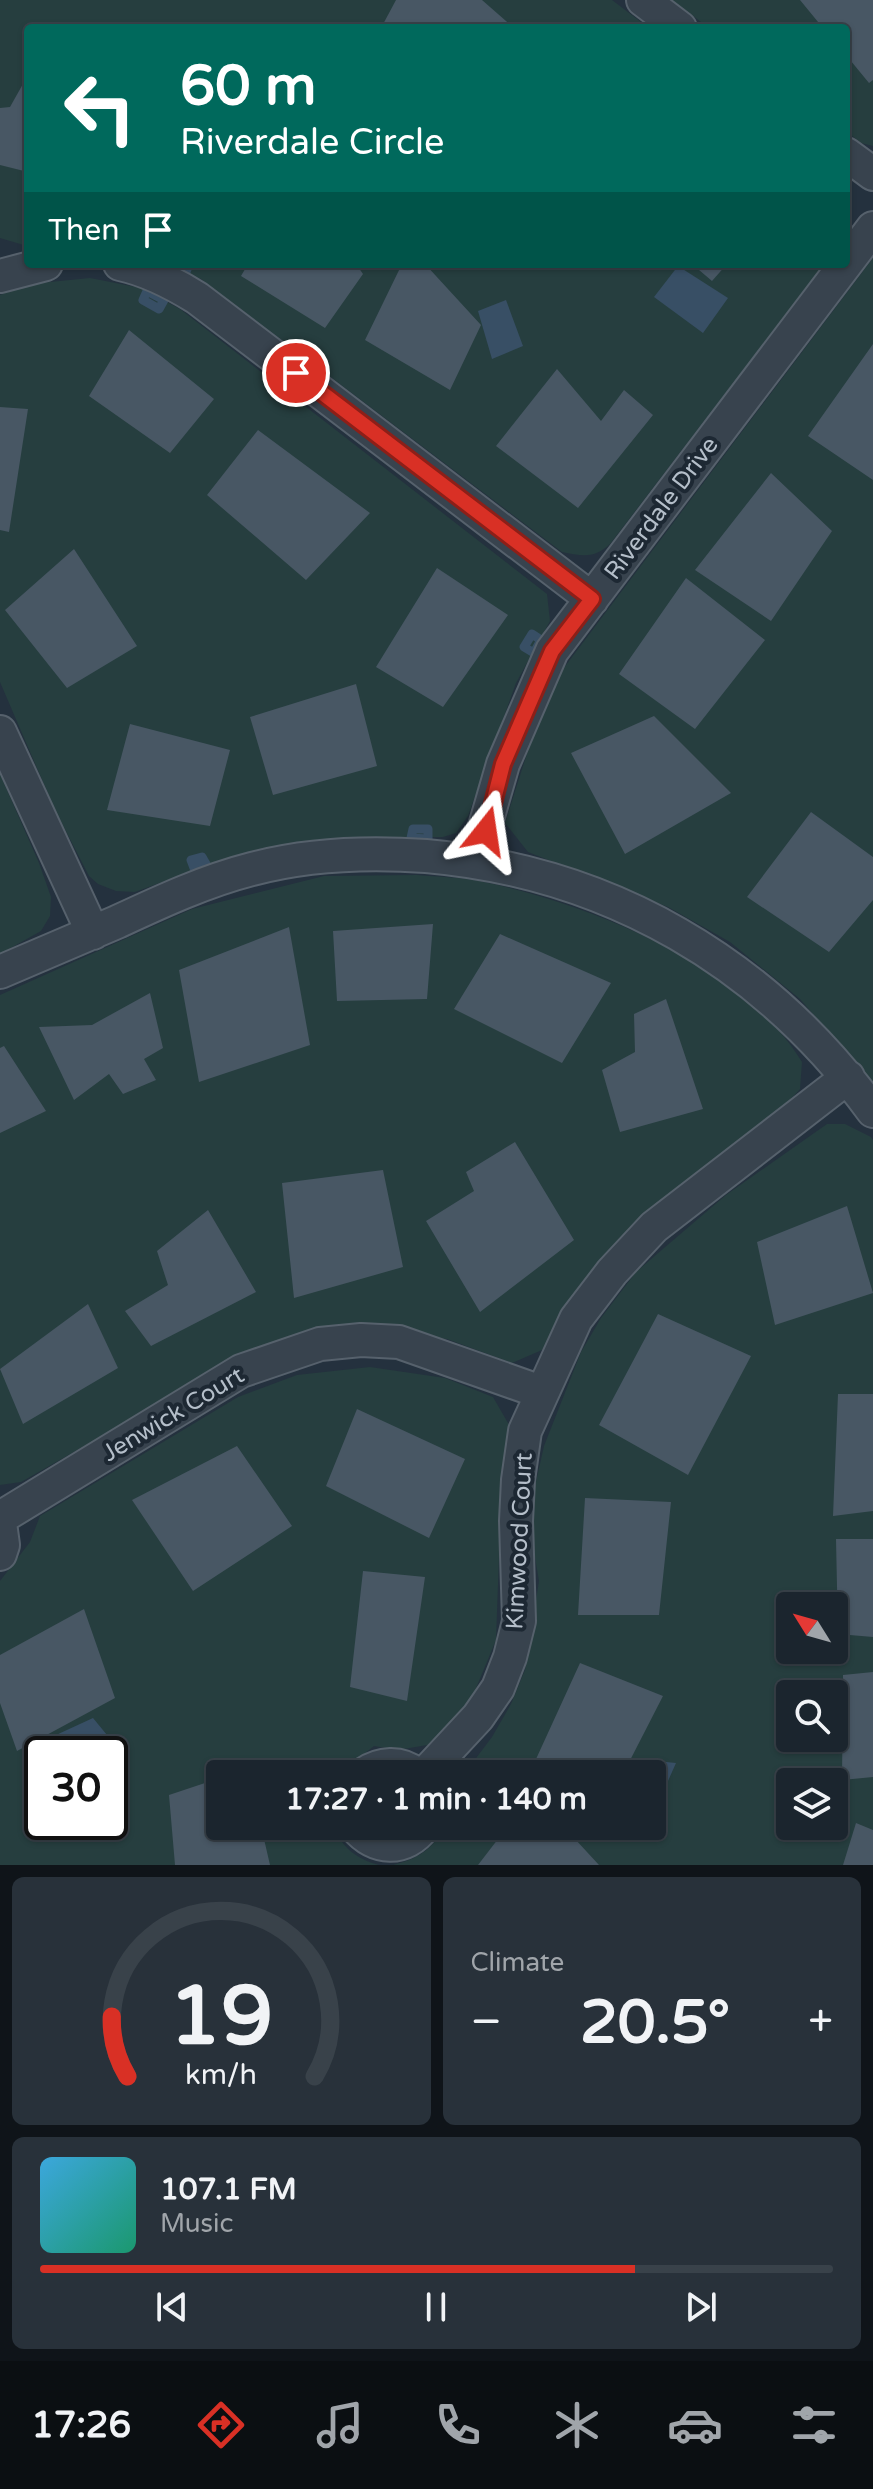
<!DOCTYPE html>
<meta charset="utf-8">
<style>
body{margin:0;font-family:"Varela Round",sans-serif;background:#28313a;color:#f1f3f6;height:100vh;display:flex;flex-direction:column;font-size:30px;white-space:nowrap}
*{box-sizing:border-box;margin:0}
p{font-size:26px;color:#a0a5aa}
.icon{flex:none;width:44px;height:44px;fill:none;stroke:currentColor;stroke-width:2;stroke-linecap:round;stroke-linejoin:round}
.map{position:relative;height:1865px;overflow:hidden}
.panel{display:flex;flex-direction:column;gap:12px;padding:12px;background:#0f1419;flex:1}
.panel>*{flex:none}
.top-card{position:absolute;left:24px;top:24px;width:826px;height:244px;border-radius:8px;box-shadow:0 2px 6px #0004,0 0 0 2px #39424a;background:#00695c;color:#fff;overflow:hidden}
.needle{width:52px;rotate:307deg}
.tools{position:absolute;left:776px;top:1592px;display:grid;gap:16px}
.tools a{display:grid;place-items:center;width:72px;height:72px;border-radius:8px;background:#1b252e;box-shadow:0 2px 6px #0004,0 0 0 2px #39424a;font-size:40px}
.speed{position:absolute;left:24px;top:1736px;display:flex;gap:16px;font-size:40px;font-weight:700;text-align:center}
.speed>*{display:grid;place-content:center;width:104px;height:104px;border-radius:50%;background:#1b252e;box-shadow:0 2px 6px #0004,0 0 0 2px #39424a;line-height:1}
.speed .limit{border:4px solid #111;border-radius:12px;background:#fff;color:#111}
.pin{position:absolute;display:grid;place-items:center;width:68px;height:68px;color:#fff;margin:-34px;border:4px solid #fff;border-radius:50%;box-shadow:0 2px 8px #0007}
.me{position:absolute;width:88px;margin:-44px;rotate:15deg;stroke-linejoin:round;filter:drop-shadow(0 0 6px #0008)}
.turn{display:flex;align-items:center;gap:28px;height:168px;padding:0 24px;font-size:36px}
.turn .icon{width:104px;height:104px;stroke-width:2.5}
.turn b{display:block;font-size:56px;line-height:68px}
.then{display:flex;align-items:center;height:76px;padding:0 24px;background:#0003;gap:16px;font-size:30px}
.big{font-size:60px;font-weight:800;line-height:1.1}
.panel .card{flex:1;display:flex;flex-direction:column;justify-content:center;gap:12px;min-width:0;padding:0 28px;border-radius:12px;background:#28313a}
.panel .dial{align-items:center;gap:0}
.dial svg{height:208px;overflow:visible;fill:none;stroke:#39424a;stroke-width:7;stroke-linecap:round;text-anchor:middle}
.dial text{fill:#f1f3f6;stroke:none}
.song{display:flex;align-items:center;gap:24px}
.cover{width:96px;height:96px;border-radius:12px;background:linear-gradient(135deg,hsl(200 70% 55%),hsl(160 70% 35%))}
.played{height:8px;border-radius:4px;background:linear-gradient(90deg,#d93025 75%,#39424a 75%)}
.keys{display:flex;justify-content:space-around;direction:ltr}
.heat{display:flex;justify-content:space-between;align-items:center;font-size:44px;direction:ltr}
.panel .tiles{flex:1;display:grid;gap:12px;grid-template-columns:1fr 1fr}
.card:last-child{grid-column:span 2}
.trip{position:absolute;left:206px;top:1760px;width:460px;height:80px;border-radius:8px;background:#1b252e;box-shadow:0 2px 6px #0004,0 0 0 2px #39424a;font-weight:800;line-height:80px;text-align:center}
.tabs{display:flex;height:128px;justify-content:space-around;align-items:center;background:#0b0f12;color:#a0a5aa}
.tabs .icon{width:56px;height:56px}
.tabs .selected{color:#d93025}
.tabs b{font-size:36px;color:#f1f3f6}
.map>svg:first-child{display:block}
.green{fill:#263e3f;fill-rule:evenodd}
.water{fill:#384f65}
.lines{fill:none;stroke-linecap:round;stroke-linejoin:round}
.stream{stroke:#384f65;stroke-width:9}
.building{fill:#485764}
.minor-casing{stroke:#56616c;stroke-width:36}
.minor{stroke:#38434e;stroke-width:32}
.route-casing{stroke:#8d1f18;stroke-width:20}
.route{stroke:#d93025;stroke-width:14}
.labels{text-anchor:middle;stroke-width:8;stroke-linejoin:round;paint-order:stroke}
.street-label{font-size:24px;fill:#b4bec9;stroke:#1d2833}
</style>
<div class="map">
<svg width="873" height="1865" viewBox="0 0 873 1865">
<rect width="100%" height="100%" fill="#24313e"/>
<!-- green -->
<path class="green" d="M0 0H612L649 28H28L27 246 0 238Z
M672 0H873V146L861 143 846 131V28H709Z
M873 258V1084L800 999 730 942 668 907 528 852 505 823 537 722 560 673Z
M162 264H824L610 544C594 559 582 556 562 552L201 279Z
M90 278 141 288 180 309 547 594 550 621 516 683 468 816 456 833 443 837 378 838 290 845 234 856 135 892 116 891 98 884 89 876 55 810 0 682V295L30 284Z
M0 774 39 863 51 897 50 916 41 931 0 954Z
M417 875C439 877 462 877 484 882 590 904 744 966 802 1062L800 1089 781 1110 640 1219 608 1250 557 1322 542 1350 512 1363 447 1339 387 1334 291 1337 259 1347 21 1482 0 1485V995L192 909 324 876Z
M827 1124H845L871 1137 873 1140V1865H393C417 1859 433 1850 444 1826H652V1774H464L492 1737 511 1704 525 1670 539 1581 533 1546V1495L544 1446 581 1352 601 1318 636 1272 726 1195ZM790 1606H834V1650H790ZM790 1694H834V1738H790ZM790 1782H834V1826H790Z
M370 1367 445 1378 493 1397 512 1430 502 1473 496 1640 474 1693 452 1728 433 1744 398 1750 374 1746 354 1762 343 1774H220V1826H333C342 1847 356 1859 379 1865H0V1581L30 1542 40 1516 238 1397 297 1375ZM42 1754H110V1822H42Z"/>
<!-- water -->
<path class="water" d="M678 266 728 298 703 333 654 297Z
M506 300 523 346 492 359 478 311Z
M93 1718 107 1735 93 1754H42V1767L38 1766 43 1741Z
M637 1759 676 1763 652 1817V1774H630Z"/>
<g class="lines">
<!-- stream -->
<path class="stream" d="M171 264 186 272 189 264
M147 291 164 300 159 309 143 300Z
M532 634 541 640 534 653 524 647Z
M413 829H428V839L411 838Z
M202 857 206 864 194 868 191 860Z"/>
</g>
<!-- building -->
<path class="building" d="M396 0H482L514 28H381Z
M800 0H873V80L869 83 846 55V28H823Z
M28 75V172L0 165V108L10 107Z
M248 264H356L363 274 325 328 241 276Z
M402 264H425L481 325 450 390 365 340Z
M692 264H727L712 281Z
M129 330 214 399 170 453 89 396Z
M873 344V480L808 436Z
M557 369 601 421 624 390 653 415 578 508 496 446Z
M0 407 28 409 9 532 0 530Z
M258 430 370 513 306 580 207 495Z
M771 473 832 531 771 621 695 570Z
M74 549 137 646 67 688 5 610Z
M437 568 508 615 443 707 376 667Z
M686 578 765 640 695 729 619 674Z
M356 684 377 766 273 795 250 717Z
M654 716 731 793 625 854 571 753Z
M130 724 230 750 210 826 107 810Z
M811 812 873 857V900L829 952 747 897Z
M433 924 427 999 337 1001 333 931Z
M289 927 310 1045 199 1082 179 970Z
M500 934 611 983 562 1063 454 1009Z
M150 993 163 1048 144 1059 156 1080 123 1094 109 1074 74 1100 39 1027 92 1025Z
M666 999 703 1109 620 1132 602 1070 635 1052 634 1014Z
M4 1046 46 1111 0 1133V1048Z
M515 1142 574 1240 480 1312 426 1221 474 1191 466 1172Z
M383 1170 403 1267 294 1298 282 1183Z
M847 1206 873 1293 775 1325 757 1242Z
M208 1210 256 1292 151 1346 125 1311 168 1285 157 1251Z
M88 1304 118 1368 23 1424 0 1369Z
M658 1314 751 1356 688 1475 599 1425Z
M838 1394H873V1511L833 1516Z
M357 1409 465 1459 429 1538 326 1486Z
M237 1446 292 1526 193 1591 132 1500Z
M585 1498 671 1502 659 1615H578Z
M836 1539H873V1637L838 1634Z
M363 1571 425 1577 407 1701 350 1687Z
M84 1609 115 1698 17 1751 0 1703V1655Z
M580 1663 663 1696 623 1774H550L531 1770Z
M873 1672V1777L842 1780 843 1675Z
M220 1778V1826H261L270 1865H175L169 1795Z
M856 1823 873 1830V1865H843Z
M508 1826H563L599 1865H478Z"/>
<g class="lines">
<!-- minor casing -->
<g class="minor-casing">
<path id="minor" d="M643 0 680 28
M846 154 873 174
M120 264C148 270 173 283 197 298L592 599
M0 276 46 264
M0 732 93 933
M475 861 503 764 552 651 873 228
M0 972C39 955 78 939 117 922 160 902 205 881 252 869 308 854 369 852 426 856 610 872 765 963 873 1111
M0 1518 241 1371 320 1344 361 1340 399 1342 541 1392
M0 1523 3 1545 0 1554
M364 1774C380 1763 400 1761 416 1774
M425 1774 478 1717 498 1688 510 1657 519 1621 516 1521 518 1480 525 1431 576 1319 612 1272 654 1227 848 1077
M355 1826C375 1850 405 1852 424 1826"/>
</g>
<!-- minor -->
<use href="#minor" class="minor"/>
</g>
<g class="lines">
<!-- route casing -->
<g class="route-casing">
<path id="route" d="M296 373 592 599 552 651 503 764 486 831"/>
</g>
<!-- route -->
<use href="#route" class="route"/>
</g>
<g class="labels">
<!-- street labels -->
<g class="street-label">
<text transform="translate(661 508) rotate(-53)" y="8">Riverdale Drive</text>
<text transform="translate(173 1414) rotate(-31)" y="8">Jenwick Court</text>
<text transform="translate(519 1541) rotate(-87)" y="8">Kimwood Court</text>
</g>
</g>
</svg>
<div class="tools">
<a><svg class="needle" viewBox="-14 -14 28 28"><path d="M0-13l5 13h-10z" fill="#e53935"/><path d="M0 13l5-13h-10z" fill="#a0a5aa"/></svg></a>
<a><svg class="icon" aria-label="search" viewBox="0 0 24 24"><circle cx="10" cy="10" r="6"/><path d="M15 15l6 6"/></svg></a>
<a><svg class="icon" aria-label="layers" viewBox="0 0 24 24"><path d="M12 4l9 5-9 5-9-5zM3 14l9 5 9-5"/></svg></a>
</div>
<div class="speed"><div class="limit">30</div></div>
<div class="pin" style="left:296px;top:373px;background:#d93025"><svg class="icon" aria-label="arrive" viewBox="0 0 24 24"><path d="M6 21V4h12l-3 4 3 4H6"/></svg></div>
<svg class="me" style="left:486px;top:831px" viewBox="-20 -20 40 40"><path d="M0-17L14 15 0 8-14 15z" fill="#d93025" stroke="#fff" stroke-width="4"/></svg>
<div class="trip">17:27 · 1 min · 140 m</div>
<div class="top-card">
<div class="turn"><svg class="icon" aria-label="left" viewBox="0 0 24 24"><path d="M17 20v-9H6M10 6l-5 5 5 5"/></svg><div><b>60 m</b>Riverdale Circle</div></div>
<div class="then">Then<svg class="icon" aria-label="arrive" viewBox="0 0 24 24"><path d="M6 21V4h12l-3 4 3 4H6"/></svg></div>
</div>
</div>
<section class="panel">
<div class="tiles">
<div class="card dial"><svg viewBox="0 0 100 80">
<path d="M14 69A42 42 0 1 1 86 69"/>
<path d="M14 69A42 42 0 0 1 8 46" stroke="#d93025"/>
<text x="50" y="56" font-size="32" font-weight="700">19</text>
<text x="50" y="72" font-size="11">km/h</text>
</svg></div>
<div class="card"><p>Climate</p>
<div class="heat"><a>−</a><b class="big">20.5°</b><a>+</a></div>
</div>
<div class="card">
<div class="song"><i class="cover"></i><div><b>107.1 FM</b><p>Music</p></div></div>
<div class="played"></div>
<div class="keys"><svg class="icon" aria-label="previous" viewBox="0 0 24 24"><path d="M18 5L8 12l10 7zM5 5v14"/></svg><svg class="icon" aria-label="pause" viewBox="0 0 24 24"><path d="M8 5v14M16 5v14"/></svg><svg class="icon" aria-label="next" viewBox="0 0 24 24"><path d="M6 5l10 7-10 7zM19 5v14"/></svg></div>
</div>
</div>
</section>
<nav class="tabs">
<b>17:26</b>
<svg class="icon selected" aria-label="directions" viewBox="0 0 24 24"><path d="M12 3l9 9-9 9-9-9zM9 14v-3h6M13 9l2 2-2 2"/></svg>
<svg class="icon" aria-label="music" viewBox="0 0 24 24"><path d="M9 18V5l10-2v13"/><circle cx="6" cy="18" r="3"/><circle cx="16" cy="16" r="3"/></svg>
<svg class="icon" aria-label="phone" viewBox="0 0 24 24"><path d="M5 4h4l2 5-3 2q2 4 5 5l2-3 5 2v4C11 20 4 13 5 4z"/></svg>
<svg class="icon" aria-label="climate" viewBox="0 0 24 24"><path d="M12 3v18M4 7l16 10M4 17L20 7"/></svg>
<svg class="icon" aria-label="car" viewBox="0 0 24 24"><path d="M5 17H2v-5l4-1 3-4h7l3 4 3 1v5h-3M9 17h6M6 11h13"/><circle cx="7" cy="17" r="2"/><circle cx="17" cy="17" r="2"/></svg>
<svg class="icon" aria-label="filters" viewBox="0 0 24 24"><path d="M4 7h16M4 17h16"/><circle cx="9" cy="7" r="2"/><circle cx="15" cy="17" r="2"/></svg>
</nav>
